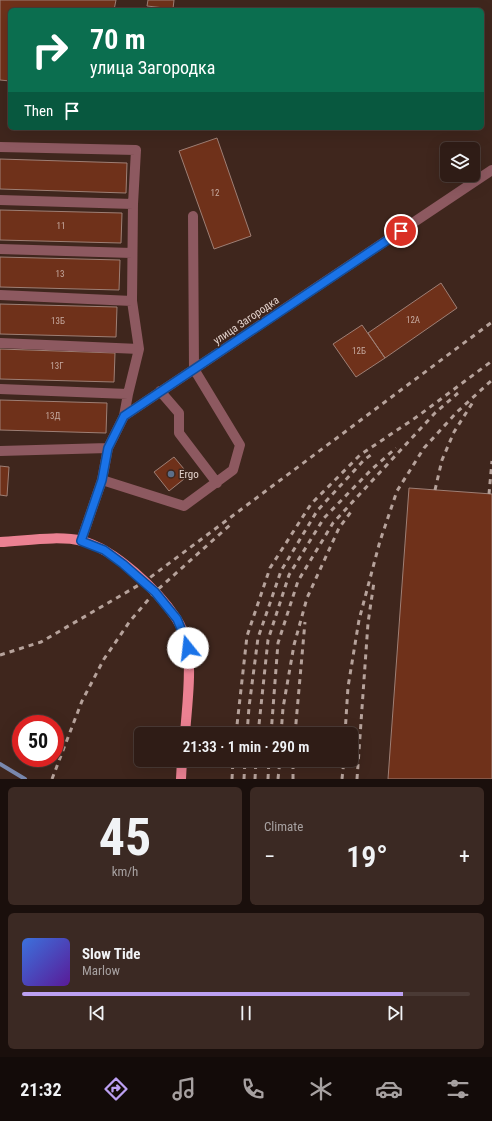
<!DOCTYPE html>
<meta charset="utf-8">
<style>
body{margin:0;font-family:"Roboto Condensed",sans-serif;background:#3b2923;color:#f1f3f6;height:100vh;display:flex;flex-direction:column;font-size:15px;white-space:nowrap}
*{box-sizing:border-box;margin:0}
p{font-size:13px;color:#a7a1a1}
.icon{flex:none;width:22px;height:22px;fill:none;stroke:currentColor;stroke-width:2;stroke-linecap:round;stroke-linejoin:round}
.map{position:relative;height:779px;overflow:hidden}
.details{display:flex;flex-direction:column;gap:8px;padding:8px;background:#1a0f0c;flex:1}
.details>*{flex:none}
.banner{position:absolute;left:8px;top:8px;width:476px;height:122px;border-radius:6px;box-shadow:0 4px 16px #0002,0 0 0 1px #4a3a35;background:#0b6e4f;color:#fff;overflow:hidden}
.fabs{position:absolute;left:440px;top:142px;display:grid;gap:8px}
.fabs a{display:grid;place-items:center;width:40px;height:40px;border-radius:6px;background:#2f1c16;box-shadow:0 4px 16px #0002,0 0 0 1px #4a3a35;font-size:20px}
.speed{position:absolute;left:12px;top:715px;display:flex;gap:8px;font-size:20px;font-weight:700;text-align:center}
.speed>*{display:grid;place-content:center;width:52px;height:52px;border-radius:50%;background:#2f1c16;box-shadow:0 4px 16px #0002,0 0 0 1px #4a3a35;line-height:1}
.speed .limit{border:6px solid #d22;background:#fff;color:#111}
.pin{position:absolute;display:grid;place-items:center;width:34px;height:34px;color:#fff;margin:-17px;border:2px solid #fff;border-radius:50%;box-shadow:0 1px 4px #0007}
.me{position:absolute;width:44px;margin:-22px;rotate:344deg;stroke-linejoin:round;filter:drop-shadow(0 0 3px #0008)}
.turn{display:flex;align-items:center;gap:14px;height:84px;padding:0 16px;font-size:18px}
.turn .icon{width:52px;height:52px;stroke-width:2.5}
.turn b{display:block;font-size:28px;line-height:34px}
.then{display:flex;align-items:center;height:38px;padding:0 16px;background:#0003;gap:8px;font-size:15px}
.big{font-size:30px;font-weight:600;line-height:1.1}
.details .widget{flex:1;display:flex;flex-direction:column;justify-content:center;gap:6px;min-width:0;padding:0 14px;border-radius:6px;background:#3b2923}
.details .dial{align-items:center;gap:0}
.dial b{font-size:52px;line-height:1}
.song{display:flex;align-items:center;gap:12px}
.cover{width:48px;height:48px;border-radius:6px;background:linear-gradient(135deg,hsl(220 70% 55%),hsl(270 70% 35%))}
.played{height:4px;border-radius:2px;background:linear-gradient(90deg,#bca0f2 85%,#4a3a35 85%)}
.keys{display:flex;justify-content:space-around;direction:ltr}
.heat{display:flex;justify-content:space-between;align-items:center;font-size:22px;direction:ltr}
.details .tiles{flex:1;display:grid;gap:8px;grid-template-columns:1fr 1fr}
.widget:last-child{grid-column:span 2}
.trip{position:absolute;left:134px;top:727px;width:224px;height:40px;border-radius:6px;background:#2f1c16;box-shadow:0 4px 16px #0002,0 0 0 1px #4a3a35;font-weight:600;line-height:40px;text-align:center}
.menu{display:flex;height:64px;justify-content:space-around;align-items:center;background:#130b09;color:#a7a1a1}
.menu .icon{width:28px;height:28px}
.menu .on{color:#bca0f2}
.menu b{font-size:18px;color:#f1f3f6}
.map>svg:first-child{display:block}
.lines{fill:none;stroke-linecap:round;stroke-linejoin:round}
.stream{stroke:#7a89af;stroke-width:4}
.building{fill:#6f311a;stroke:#9e7f75}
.minor{stroke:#8d5960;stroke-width:10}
.major{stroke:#eb8192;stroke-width:10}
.rail{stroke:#b6a29b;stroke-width:3;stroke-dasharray:5 5;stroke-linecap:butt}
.route-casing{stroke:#114b97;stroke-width:10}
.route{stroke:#1a73e8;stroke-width:7}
.service-dot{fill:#5c6f8a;stroke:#3f261d;stroke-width:1.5}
.labels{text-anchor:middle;stroke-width:3;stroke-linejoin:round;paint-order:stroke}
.number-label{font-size:9px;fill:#c6aaa0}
.street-label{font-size:11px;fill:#e3d2cc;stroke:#3f261d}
.poi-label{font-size:11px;fill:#e3d2cc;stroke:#3f261d;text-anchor:start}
</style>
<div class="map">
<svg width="492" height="779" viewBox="0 0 492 779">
<rect width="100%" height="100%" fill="#3f261d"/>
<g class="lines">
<!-- stream -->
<path class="stream" d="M0 764 25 779"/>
</g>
<!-- building -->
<path class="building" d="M0 0H116L114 10H10V81L0 80Z
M148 0H174L173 9 147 6Z
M217 138 251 236 214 249 179 151Z
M0 159 127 163 126 193 0 189Z
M0 210 122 213 121 243 0 240Z
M0 257 120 260 119 290 0 287Z
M441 283 457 308 385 358 368 333Z
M0 304 117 307 116 337 0 334Z
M362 325 385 358 356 377 333 344Z
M0 349 115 353 114 382 0 379Z
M0 400 107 403 106 433 0 430Z
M174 457 189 475 169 491 154 472Z
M0 466 9 467 7 496 0 495Z
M409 488 492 494V779H388Z"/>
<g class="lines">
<!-- minor -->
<path class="minor" d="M0 147 136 150 133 204 132 301 139 349 128 394 124 416
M0 200 133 204
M0 249 132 253
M0 295 132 301
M0 343 139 349
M0 389 128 394
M160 391 179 413V433L217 483
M0 451 108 448
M102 480 184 506 233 470 240 445 194 369 193 216
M81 541 102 480 108 448 124 416 492 170"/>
<!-- major -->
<path class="major" d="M0 542C24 541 59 535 82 541 115 549 158 591 176 618 182 627 186 639 188 649 191 677 187 706 185 734
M181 779 182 760"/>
<!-- rail -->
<path class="rail" d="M435 490 442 460 454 432 473 402
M489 494 492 461
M0 655 41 642 144 582 492 322
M236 734 247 636 270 568 311 504 360 455 418 416 492 361
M247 734 249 707 258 638 281 571 317 511 364 460 372 454
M258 734 268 640 289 575 324 518 371 470 396 448
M271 734 278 643 298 581 333 523 435 413 458 393
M281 734 283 708 294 645 307 598 339 528 353 509
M295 734 305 622
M345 734 348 687 359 620 380 541 397 491 424 448 457 412 492 380
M52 779 82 701 104 659 130 621 155 592 230 525
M232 779 233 760
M244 779 245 760
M255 779 256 760
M268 779 269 760
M278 779 280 760
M293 779V760
M342 779 344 760
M357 779 368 623 374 582"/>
</g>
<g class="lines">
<!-- route casing -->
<g class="route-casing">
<path id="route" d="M188 648 182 631 177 619 155 592 123 564 104 550 81 541 102 480 108 448 124 416 401 231"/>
</g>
<!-- route -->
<use href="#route" class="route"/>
</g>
<!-- markers -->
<circle class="service-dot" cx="171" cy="474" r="4"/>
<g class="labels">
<!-- number labels -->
<g class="number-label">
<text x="215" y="196">12</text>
<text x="61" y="229">11</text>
<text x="60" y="277">13</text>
<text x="413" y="323">12А</text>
<text x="58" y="324">13Б</text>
<text x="359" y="354">12Б</text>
<text x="57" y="369">13Г</text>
<text x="53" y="419">13Д</text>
</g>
<!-- street labels -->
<g class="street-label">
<text transform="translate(246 320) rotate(-34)" y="4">улица Загородка</text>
</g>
<!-- poi labels -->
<g class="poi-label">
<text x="179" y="478">Ergo</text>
</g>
</g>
</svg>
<div class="fabs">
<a><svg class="icon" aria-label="layers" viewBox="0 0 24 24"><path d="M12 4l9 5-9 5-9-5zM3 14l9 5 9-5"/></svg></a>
</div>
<div class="speed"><div class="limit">50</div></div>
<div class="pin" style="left:401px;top:231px;background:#d93025"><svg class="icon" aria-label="arrive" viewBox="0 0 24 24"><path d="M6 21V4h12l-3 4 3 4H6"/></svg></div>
<svg class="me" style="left:188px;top:648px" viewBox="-20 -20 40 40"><circle r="19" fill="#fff"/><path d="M0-13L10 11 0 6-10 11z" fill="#1a73e8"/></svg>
<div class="trip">21:33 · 1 min · 290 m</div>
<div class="banner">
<div class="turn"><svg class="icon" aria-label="right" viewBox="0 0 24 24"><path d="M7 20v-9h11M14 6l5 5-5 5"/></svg><div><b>70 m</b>улица Загородка</div></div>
<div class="then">Then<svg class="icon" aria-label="arrive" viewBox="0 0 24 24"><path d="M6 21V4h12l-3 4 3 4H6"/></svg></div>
</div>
</div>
<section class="details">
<div class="tiles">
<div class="widget dial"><b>45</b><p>km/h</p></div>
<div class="widget"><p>Climate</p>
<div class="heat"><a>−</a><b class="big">19°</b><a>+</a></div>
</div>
<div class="widget">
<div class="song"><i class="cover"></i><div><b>Slow Tide</b><p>Marlow</p></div></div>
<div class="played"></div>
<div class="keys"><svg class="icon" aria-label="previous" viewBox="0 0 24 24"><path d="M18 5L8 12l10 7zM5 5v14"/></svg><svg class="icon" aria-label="pause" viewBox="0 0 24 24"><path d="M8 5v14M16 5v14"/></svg><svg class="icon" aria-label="next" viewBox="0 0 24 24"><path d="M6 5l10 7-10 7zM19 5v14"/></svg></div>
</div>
</div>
</section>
<nav class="menu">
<b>21:32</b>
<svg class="icon on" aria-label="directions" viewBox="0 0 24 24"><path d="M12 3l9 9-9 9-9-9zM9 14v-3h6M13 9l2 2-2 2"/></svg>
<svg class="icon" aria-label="music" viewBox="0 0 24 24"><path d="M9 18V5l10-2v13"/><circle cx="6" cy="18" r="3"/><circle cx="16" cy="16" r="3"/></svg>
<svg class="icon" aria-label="phone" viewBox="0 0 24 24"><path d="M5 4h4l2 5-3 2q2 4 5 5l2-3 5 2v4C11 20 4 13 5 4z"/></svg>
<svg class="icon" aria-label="climate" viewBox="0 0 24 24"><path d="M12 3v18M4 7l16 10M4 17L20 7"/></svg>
<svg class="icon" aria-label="car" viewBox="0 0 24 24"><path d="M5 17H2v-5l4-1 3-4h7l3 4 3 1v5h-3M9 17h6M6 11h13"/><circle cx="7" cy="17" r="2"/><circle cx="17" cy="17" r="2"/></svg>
<svg class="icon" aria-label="filters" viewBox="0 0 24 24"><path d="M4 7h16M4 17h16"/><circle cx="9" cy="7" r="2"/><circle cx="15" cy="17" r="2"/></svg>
</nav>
